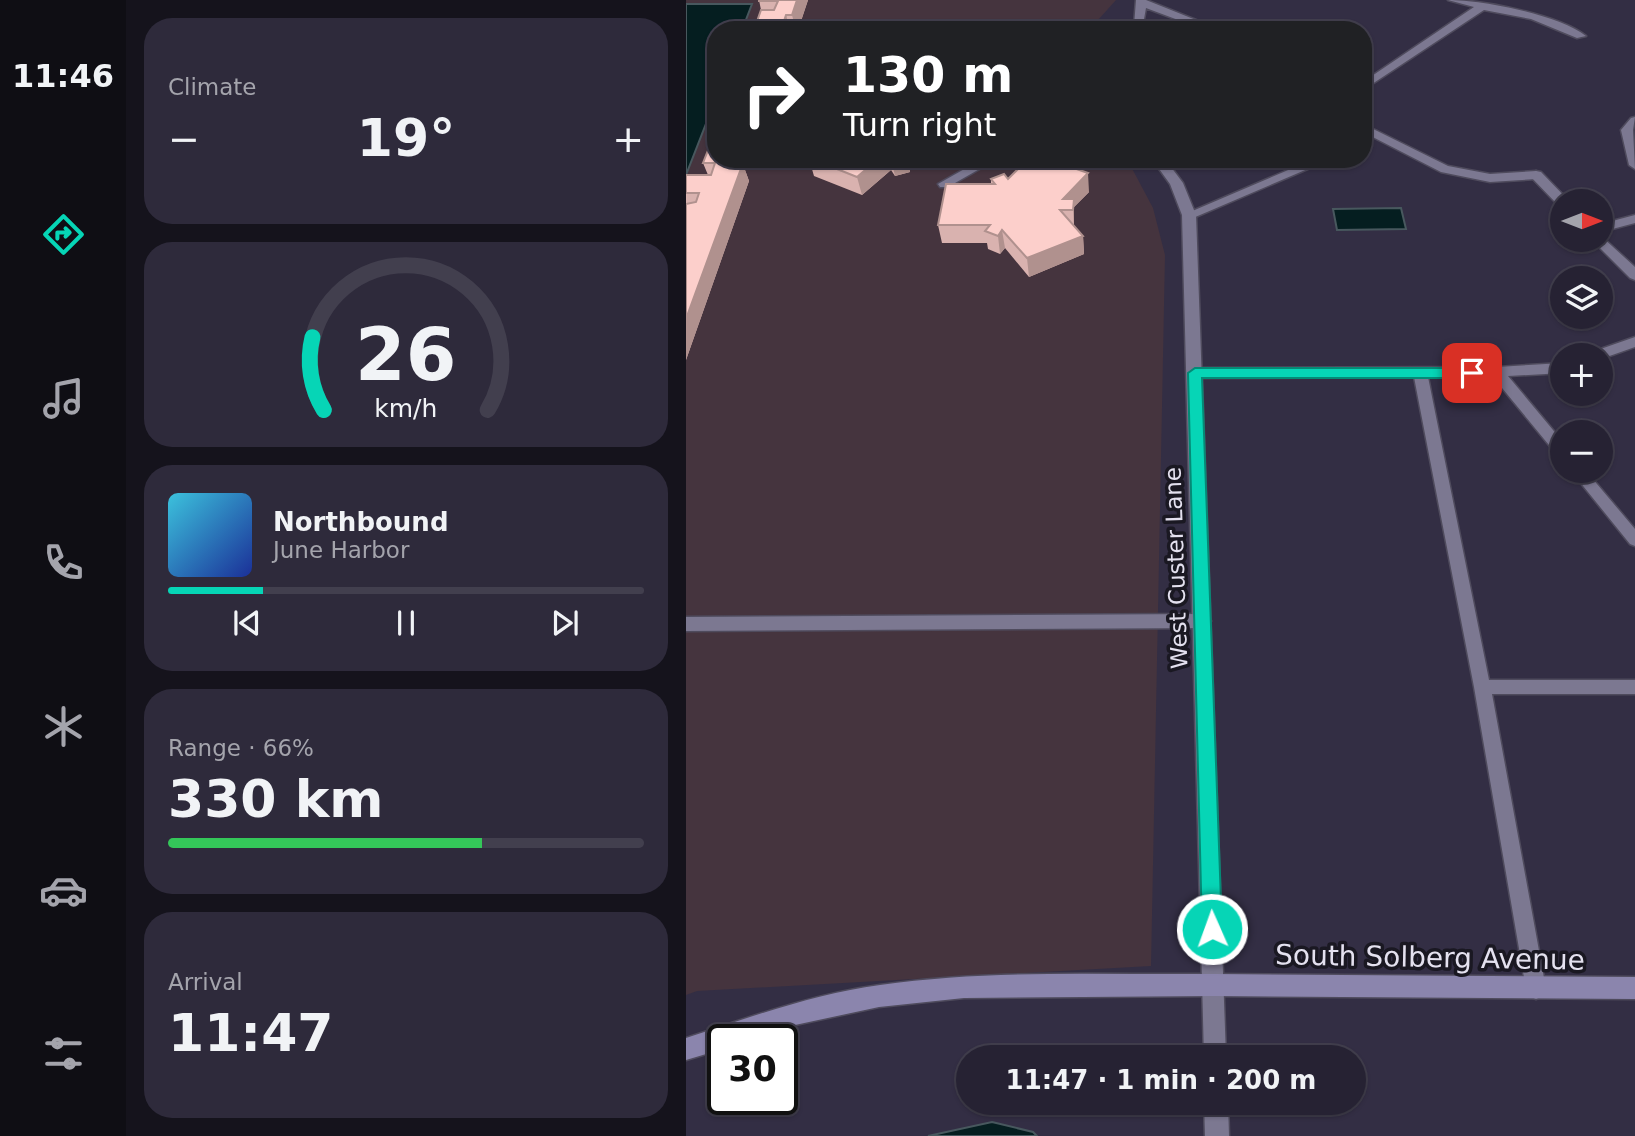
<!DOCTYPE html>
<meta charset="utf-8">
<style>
body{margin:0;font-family:"DejaVu Sans",sans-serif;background:#2e2a3b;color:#f1f3f6;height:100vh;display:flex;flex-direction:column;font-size:26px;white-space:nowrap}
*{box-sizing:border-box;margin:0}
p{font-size:23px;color:#a4a4ac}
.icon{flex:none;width:38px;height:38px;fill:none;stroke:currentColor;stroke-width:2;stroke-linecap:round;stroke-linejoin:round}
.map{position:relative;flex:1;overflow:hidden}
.drawer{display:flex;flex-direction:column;gap:18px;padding:18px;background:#15131c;width:560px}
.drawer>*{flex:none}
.top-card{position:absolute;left:21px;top:21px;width:665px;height:147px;border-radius:28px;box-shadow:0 2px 5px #0004,0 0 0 2px #423f4e;background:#202124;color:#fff;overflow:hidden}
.needle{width:46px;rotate:90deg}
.fabs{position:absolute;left:864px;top:189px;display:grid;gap:14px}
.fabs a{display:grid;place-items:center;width:63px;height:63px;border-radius:50%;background:#262233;box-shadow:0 2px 5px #0004,0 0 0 2px #423f4e;font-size:35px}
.speed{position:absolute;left:21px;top:1024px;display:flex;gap:14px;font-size:35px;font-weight:700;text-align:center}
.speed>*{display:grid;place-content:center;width:91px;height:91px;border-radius:50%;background:#262233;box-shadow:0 2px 5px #0004,0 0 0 2px #423f4e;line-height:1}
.speed .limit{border:4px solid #111;border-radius:10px;background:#fff;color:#111}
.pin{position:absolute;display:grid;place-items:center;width:60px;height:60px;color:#fff;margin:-30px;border-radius:14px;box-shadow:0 4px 10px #0006}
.me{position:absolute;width:77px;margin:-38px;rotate:358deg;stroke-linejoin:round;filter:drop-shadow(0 0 5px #0008)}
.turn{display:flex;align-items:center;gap:24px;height:147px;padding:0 21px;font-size:32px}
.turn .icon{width:91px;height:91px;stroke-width:2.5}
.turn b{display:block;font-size:49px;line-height:60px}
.big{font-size:52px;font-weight:700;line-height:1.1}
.drawer .tile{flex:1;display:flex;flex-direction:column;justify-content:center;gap:10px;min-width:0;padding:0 24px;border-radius:28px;background:#2e2a3b}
.drawer .dial{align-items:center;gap:0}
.dial svg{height:182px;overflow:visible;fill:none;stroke:#423f4e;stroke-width:7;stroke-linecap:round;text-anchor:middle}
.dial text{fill:#f1f3f6;stroke:none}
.song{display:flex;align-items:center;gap:21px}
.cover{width:84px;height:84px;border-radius:10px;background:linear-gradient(135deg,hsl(190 70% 55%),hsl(230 70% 35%))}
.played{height:7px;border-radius:4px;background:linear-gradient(90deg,#06d5b6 20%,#423f4e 20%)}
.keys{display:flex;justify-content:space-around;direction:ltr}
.heat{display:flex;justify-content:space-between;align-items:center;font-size:38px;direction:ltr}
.charge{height:10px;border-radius:5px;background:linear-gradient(90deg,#34c759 66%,#423f4e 0)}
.trip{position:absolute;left:270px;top:1045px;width:410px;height:70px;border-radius:35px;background:#262233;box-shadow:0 2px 5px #0004,0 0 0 2px #423f4e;font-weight:700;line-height:70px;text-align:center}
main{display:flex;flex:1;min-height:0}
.dock{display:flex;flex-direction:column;width:126px;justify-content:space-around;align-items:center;background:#0f0e14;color:#a4a4ac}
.dock .icon{width:49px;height:49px}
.dock .active{color:#06d5b6}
.dock b{font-size:32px;color:#f1f3f6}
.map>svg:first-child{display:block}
.commercial{fill:#45343e}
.water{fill:#051e20;stroke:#48585e;stroke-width:2}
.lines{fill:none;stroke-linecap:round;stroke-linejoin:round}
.service-casing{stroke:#4f4b5d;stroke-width:3}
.minor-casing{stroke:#4f4b5d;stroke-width:3}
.secondary-casing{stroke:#4f4b5d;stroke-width:3}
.service{fill:#7c7891;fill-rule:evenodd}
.minor{fill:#7c7891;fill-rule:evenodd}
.secondary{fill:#8b85ad;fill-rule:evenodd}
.wall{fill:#d9b2af}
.shaded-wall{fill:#b0918e}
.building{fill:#fccfcb;stroke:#b0918e;stroke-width:2}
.route{fill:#06d5b6;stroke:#048a76;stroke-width:2}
.labels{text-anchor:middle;stroke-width:7;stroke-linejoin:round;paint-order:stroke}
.street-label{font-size:23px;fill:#e4e1ef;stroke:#1a1822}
.near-street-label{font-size:28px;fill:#e4e1ef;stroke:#1a1822}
</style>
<main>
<nav class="dock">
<b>11:46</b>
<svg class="icon active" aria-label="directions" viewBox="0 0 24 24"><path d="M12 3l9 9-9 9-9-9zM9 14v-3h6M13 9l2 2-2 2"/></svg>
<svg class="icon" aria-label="music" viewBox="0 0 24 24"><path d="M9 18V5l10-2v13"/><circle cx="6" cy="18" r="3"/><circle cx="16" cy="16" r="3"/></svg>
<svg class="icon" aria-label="phone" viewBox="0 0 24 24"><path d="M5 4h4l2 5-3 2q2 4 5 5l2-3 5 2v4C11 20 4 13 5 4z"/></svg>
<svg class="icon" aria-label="climate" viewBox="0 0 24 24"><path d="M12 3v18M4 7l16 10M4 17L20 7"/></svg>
<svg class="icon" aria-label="car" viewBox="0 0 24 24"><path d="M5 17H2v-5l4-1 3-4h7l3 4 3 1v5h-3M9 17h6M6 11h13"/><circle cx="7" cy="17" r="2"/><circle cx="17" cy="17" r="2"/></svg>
<svg class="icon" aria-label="filters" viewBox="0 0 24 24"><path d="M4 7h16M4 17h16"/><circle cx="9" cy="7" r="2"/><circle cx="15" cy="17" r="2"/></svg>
</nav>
<section class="drawer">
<div class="tile"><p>Climate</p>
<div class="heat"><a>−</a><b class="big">19°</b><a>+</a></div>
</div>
<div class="tile dial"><svg viewBox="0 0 100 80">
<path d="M14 69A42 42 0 1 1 86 69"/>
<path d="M14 69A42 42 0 0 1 9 37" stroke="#06d5b6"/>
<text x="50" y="56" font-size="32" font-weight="700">26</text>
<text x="50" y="72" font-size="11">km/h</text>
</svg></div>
<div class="tile">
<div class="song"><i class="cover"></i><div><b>Northbound</b><p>June Harbor</p></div></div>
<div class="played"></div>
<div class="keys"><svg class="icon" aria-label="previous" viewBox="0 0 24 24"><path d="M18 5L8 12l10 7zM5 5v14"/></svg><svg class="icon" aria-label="pause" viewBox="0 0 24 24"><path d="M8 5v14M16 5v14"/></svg><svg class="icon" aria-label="next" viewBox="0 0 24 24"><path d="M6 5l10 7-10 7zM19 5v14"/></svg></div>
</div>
<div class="tile"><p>Range · 66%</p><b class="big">330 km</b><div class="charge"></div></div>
<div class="tile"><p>Arrival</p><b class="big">11:47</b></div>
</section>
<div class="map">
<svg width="949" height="1136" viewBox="0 0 949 1136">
<rect width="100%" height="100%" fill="#332e44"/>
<!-- commercial -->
<path class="commercial" d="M0 0H430L403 30H30V159H441L467 208 479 255 465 966 11 991 0 995Z"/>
<!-- water -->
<path class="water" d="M0 4H66L56 30H30V98L0 175Z
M715 208 720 229 651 230 647 209Z
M306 1122 347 1132 351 1136H242Z"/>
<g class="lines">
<!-- service casing -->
<g class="service-casing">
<path id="service" d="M450 0H460L535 30H519L460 8 456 30H445L448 26Z
M762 0C797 0 873 15 900 36L891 38 845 19 798 10 677 90V82L788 7Z
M949 117 947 130 949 169 943 165 935 130 945 118Z
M677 124 762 166 804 174 850 171 856 175 850 179 804 182 755 172 677 132Z
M296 159H311L262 187H254L252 184Z
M628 159H645L507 218 503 219 497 215Z
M949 215V223L915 232V224Z
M949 337V347L915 359V355H904L906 352Z
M877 363V373L822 376 877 442V457L872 456 807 377H742L803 680H949V694H806L860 989 857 996 850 999 843 996 840 989 788 687 728 377 509 378 502 373 509 368 811 367Z
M885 471H900L949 529V546L944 544Z
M517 614 523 616 525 621 523 626 517 628 0 631V617Z"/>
</g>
<!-- minor casing -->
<g class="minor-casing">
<path id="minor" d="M466 159H479L497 183 510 215 540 1057H518L496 215 484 184Z
M850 171 855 172 883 201H877V206L872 205 843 175Z
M915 236 949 267V280L944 278 909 243 907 240H915Z
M518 1102H542L543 1136H519Z"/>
</g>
<!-- secondary casing -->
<g class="secondary-casing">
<path id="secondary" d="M528 974 949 977V999L528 996 278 998 193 1007 109 1025 65 1040H37V1049L0 1060V1038C64 1017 128 994 194 985 304 969 417 975 528 974Z"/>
</g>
<!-- service -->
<use href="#service" class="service"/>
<!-- minor -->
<use href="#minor" class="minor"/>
<!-- secondary -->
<use href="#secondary" class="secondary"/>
</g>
<!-- wall -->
<path class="wall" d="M73 0H122L112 30H68L75 10Z
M30 130 59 170 63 181 0 360V176L22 175 17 163Z
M123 159H268L267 165 223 166 224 172 209 176 205 170 176 195 128 176Z
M305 179H322L403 192 388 207V226L397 236 398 254 343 277 319 248 314 254 302 249 301 243H256L252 225 305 184Z"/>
<!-- shaded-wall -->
<path class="shaded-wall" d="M111 0H122L112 30H110L106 15Z
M100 15 104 30H95Z
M50 159H63L59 170 63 181 0 360V319Z
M192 159H203L205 170 176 195 171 177Z
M205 159H221L224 172 209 176Z
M402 173 403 192 388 207V228L387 208 377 199Z
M316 230 319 248 314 254 312 236Z
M397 236 398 254 343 277 341 258Z"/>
<!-- building -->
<path class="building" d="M73 0H111L106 15H100L95 30H68L75 10H88L92 1H73Z
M30 130V159H50L49 163H57L0 319V204L10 202 13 193H0V175H25L29 163H17Z
M126 159H192L171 177Z
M342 159H362L402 173 377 199H388L387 210H374L397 236 341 258 316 230 312 236 299 231 304 225H252L260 184H309L305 179 318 174 322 179Z"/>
<!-- route -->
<path class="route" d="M509 368H786L793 373 786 378H516L536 929 533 936 526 938 519 936 516 929 502 373Z"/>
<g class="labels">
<!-- street labels -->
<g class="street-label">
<text transform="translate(490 568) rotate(-92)" y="8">West Custer Lane</text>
</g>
<!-- near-street labels -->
<g class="near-street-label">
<text transform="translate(744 957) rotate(1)" y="10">South Solberg Avenue</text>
</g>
</g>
</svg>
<div class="fabs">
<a><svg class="needle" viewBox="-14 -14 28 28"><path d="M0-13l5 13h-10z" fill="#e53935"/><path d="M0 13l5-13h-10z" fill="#a4a4ac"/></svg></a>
<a><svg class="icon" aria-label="layers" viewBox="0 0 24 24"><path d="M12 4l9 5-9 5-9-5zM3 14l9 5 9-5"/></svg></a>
<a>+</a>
<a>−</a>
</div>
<div class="speed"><div class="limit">30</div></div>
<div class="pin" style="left:786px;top:373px;background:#d93025"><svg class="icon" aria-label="arrive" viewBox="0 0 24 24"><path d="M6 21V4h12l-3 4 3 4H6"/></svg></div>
<svg class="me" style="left:526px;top:929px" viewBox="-20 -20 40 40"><circle r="17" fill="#06d5b6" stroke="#fff" stroke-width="3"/><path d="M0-11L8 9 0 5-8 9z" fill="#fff"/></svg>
<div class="trip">11:47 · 1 min · 200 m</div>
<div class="top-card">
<div class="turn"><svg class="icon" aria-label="right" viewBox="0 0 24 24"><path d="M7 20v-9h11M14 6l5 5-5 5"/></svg><div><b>130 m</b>Turn right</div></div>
</div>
</div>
</main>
